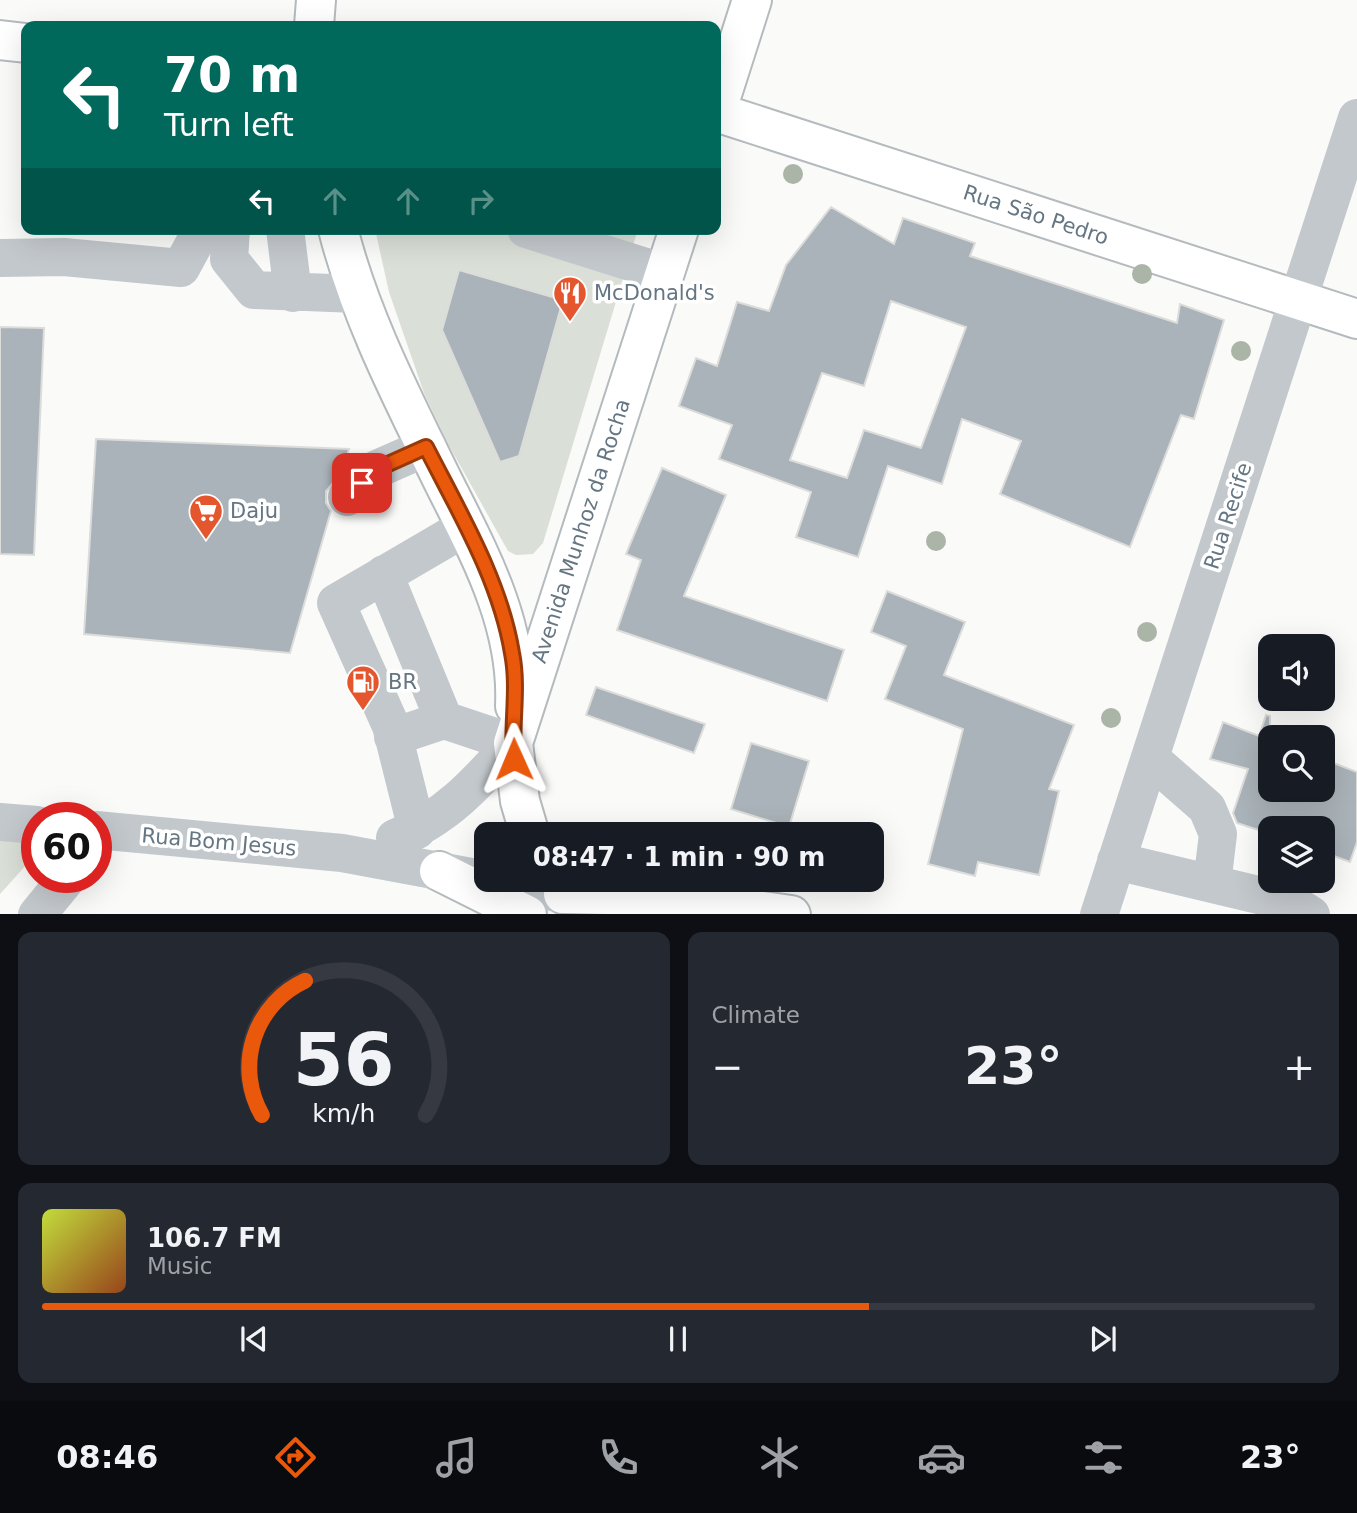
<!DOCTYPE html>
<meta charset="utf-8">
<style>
body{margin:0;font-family:"DejaVu Sans",sans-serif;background:#242831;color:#f1f3f6;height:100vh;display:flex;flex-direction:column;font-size:26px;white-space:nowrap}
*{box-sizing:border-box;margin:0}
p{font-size:23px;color:#9ea1a6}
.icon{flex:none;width:38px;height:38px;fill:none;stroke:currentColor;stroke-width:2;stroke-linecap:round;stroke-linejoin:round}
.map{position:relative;height:914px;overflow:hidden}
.drawer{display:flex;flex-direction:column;gap:18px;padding:18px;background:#0d0f14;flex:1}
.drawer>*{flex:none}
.hud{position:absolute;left:21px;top:21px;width:700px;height:214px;border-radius:14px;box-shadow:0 7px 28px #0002;background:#00695c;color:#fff;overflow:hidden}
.controls{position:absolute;left:1258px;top:634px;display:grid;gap:14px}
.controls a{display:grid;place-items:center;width:77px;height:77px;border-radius:14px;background:#171b24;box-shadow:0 7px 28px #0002;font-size:35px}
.speed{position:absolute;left:21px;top:802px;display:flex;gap:14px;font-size:35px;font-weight:700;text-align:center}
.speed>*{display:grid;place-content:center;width:91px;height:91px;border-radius:50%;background:#171b24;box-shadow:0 7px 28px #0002;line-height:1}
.speed .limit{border:10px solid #d22;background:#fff;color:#111}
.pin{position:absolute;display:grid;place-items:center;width:60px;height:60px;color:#fff;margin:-30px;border-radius:14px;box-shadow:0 4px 10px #0006}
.me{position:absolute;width:77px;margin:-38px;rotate:359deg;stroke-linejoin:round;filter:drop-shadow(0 0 5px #0008)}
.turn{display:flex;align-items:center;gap:24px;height:147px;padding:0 28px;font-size:32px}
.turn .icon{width:91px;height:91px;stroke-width:2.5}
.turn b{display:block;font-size:49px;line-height:60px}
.lanes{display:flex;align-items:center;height:66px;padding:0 28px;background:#0003;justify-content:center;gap:35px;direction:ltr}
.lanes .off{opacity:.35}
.big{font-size:52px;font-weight:800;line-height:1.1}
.drawer .tile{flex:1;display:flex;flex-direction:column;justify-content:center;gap:10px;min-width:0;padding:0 24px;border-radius:14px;background:#242831}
.drawer .dial{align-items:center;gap:0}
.dial svg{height:182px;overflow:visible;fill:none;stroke:#363941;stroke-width:7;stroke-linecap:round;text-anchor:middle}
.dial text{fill:#f1f3f6;stroke:none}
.song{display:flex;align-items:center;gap:21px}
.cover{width:84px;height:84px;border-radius:10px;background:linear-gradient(135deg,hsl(70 70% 55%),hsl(20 70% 35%))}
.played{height:7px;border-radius:4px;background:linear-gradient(90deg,#ea580c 65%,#363941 65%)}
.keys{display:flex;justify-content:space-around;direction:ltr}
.heat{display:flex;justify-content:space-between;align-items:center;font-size:38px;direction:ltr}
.drawer .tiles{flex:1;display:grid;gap:18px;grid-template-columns:1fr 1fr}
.tile:last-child{grid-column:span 2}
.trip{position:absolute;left:474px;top:822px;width:410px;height:70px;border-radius:14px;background:#171b24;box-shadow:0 7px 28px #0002;font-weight:800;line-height:70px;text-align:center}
.menu{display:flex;height:112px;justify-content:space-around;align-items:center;background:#090b0e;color:#9ea1a6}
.menu .icon{width:49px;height:49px}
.menu .current{color:#ea580c}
.menu b{font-size:32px;color:#f1f3f6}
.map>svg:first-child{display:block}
.green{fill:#dadfd7}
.building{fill:#aab3b9;stroke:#dcdcda;stroke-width:2;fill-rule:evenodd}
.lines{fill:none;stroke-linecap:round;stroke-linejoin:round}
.major-casing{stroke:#b5babe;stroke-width:42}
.minor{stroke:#c3c8cc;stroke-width:38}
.major{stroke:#fff;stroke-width:38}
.tree{fill:#aab4a7}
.route-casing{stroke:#983908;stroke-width:18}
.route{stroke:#ea580c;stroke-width:12}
.labels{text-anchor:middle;stroke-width:7;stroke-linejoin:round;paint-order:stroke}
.street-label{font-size:21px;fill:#657683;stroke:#fff}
.poi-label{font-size:21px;fill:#657683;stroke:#fff;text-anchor:start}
</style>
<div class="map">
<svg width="1357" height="915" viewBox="0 0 1357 915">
<rect width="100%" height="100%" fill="#fafaf8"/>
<!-- green -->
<path class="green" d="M375 229H638L543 543 533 554 516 555 508 551 447 442 424 393 389 292Z
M0 839 37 842V853L0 894Z"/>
<!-- building -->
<path class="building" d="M831 207 894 244 903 218 975 243 970 256 1177 323 1180 304 1224 320 1194 419 1181 415 1130 547 1000 494 1021 441 962 419 942 484 888 466 858 557 796 537 811 492 719 459 732 425 679 406 696 358 717 366 737 302 769 311 786 265ZM891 301 966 327 921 448 864 430 847 478 790 460 822 373 864 386Z
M459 270 563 300 519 456 500 462 442 330Z
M0 327 44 328 34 555 0 554Z
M96 439 349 449 342 472 326 491V503L331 511 290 653 84 634Z
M662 468 726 495 684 596 844 650 827 701 617 630 641 560 626 554Z
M887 591 965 622 944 675 1074 725 1049 789 1059 791 1039 875 978 862 975 876 928 864 963 729 885 699 906 646 871 632Z
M596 687 705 724 694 753 586 715Z
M1266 715 1270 716V789H1323V759L1357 772V842L1350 862 1323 852V828H1270V834L1237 823 1233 813 1248 769 1210 759 1223 722 1259 736Z
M751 743 809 761 789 827 731 809Z"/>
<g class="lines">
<!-- major casing -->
<g class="major-casing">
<path id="major" d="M314 26 316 0
M0 40 26 43
M716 112 1357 319
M716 113 752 0
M338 229C360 316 401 395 440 475 476 548 519 621 515 706
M530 835 520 801 513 743 679 229
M439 871 527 915
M563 894 652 896 791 915"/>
</g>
<!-- minor -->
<path class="minor" d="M231 229 229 259 254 290 357 294
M285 229 293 293
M526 229 665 273
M0 258 64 257 181 268 202 229
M347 497 377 469 427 447
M384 574 444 720
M393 737 444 720 513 743C478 782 445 819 395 838
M1150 758 1207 808 1218 834 1212 884
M0 822 37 825
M96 830 342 853 471 877
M417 830 391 726 336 603 466 527
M1116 861 1292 903 1311 915
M489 880 563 894
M37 915 68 877
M1099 915 1357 118"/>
<!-- major -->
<use href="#major" class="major"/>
</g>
<!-- trees -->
<g class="tree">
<circle cx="793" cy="174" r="10"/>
<circle cx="1142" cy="274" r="10"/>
<circle cx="1241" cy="351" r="10"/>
<circle cx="936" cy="541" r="10"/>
<circle cx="1147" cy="632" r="10"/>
<circle cx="1111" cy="718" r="10"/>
</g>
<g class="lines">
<!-- route casing -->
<g class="route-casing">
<path id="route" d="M362 483 377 469 426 447C459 512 500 580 512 653 519 688 511 724 514 759"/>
</g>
<!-- route -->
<use href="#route" class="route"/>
</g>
<!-- icons -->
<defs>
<g id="restaurant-pin" transform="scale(1.75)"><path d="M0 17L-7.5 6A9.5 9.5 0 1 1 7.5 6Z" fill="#e4572e" stroke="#fff"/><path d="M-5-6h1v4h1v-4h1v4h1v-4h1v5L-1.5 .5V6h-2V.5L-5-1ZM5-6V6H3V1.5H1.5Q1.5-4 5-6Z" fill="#fff"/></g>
<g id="supermarket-pin" transform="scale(1.75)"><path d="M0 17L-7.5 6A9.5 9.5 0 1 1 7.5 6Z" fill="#e4572e" stroke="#fff"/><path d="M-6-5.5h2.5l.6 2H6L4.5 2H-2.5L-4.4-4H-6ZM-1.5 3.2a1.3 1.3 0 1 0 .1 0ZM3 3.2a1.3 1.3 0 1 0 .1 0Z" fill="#fff"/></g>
<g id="fuel-pin" transform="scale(1.75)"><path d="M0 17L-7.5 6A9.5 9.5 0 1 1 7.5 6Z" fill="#e4572e" stroke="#fff"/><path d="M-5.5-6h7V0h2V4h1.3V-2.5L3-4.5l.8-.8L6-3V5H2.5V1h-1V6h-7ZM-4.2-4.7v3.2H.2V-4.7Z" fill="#fff"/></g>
</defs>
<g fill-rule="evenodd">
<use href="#restaurant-pin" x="570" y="293"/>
<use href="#supermarket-pin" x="206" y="511"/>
<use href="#fuel-pin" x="363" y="682"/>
</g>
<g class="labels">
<!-- street labels -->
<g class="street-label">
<text transform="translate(1036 215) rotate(18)" y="7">Rua São Pedro</text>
<text transform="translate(1228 516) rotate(-72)" y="7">Rua Recife</text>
<text transform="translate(581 531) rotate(-72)" y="7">Avenida Munhoz da Rocha</text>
<text transform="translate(219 842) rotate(5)" y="7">Rua Bom Jesus</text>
</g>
<!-- poi labels -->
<g class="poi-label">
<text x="594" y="300">McDonald's</text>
<text x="230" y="518">Daju</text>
<text x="388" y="689">BR</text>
</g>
</g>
</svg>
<div class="controls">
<a><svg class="icon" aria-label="sound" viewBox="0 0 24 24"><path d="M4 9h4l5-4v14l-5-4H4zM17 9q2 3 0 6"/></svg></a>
<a><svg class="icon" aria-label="search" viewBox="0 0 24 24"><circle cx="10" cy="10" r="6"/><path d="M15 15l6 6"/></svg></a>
<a><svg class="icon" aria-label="layers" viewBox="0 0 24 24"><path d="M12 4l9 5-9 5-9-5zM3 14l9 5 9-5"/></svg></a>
</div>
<div class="speed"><div class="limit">60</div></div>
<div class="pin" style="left:362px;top:483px;background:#d93025"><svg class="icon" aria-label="arrive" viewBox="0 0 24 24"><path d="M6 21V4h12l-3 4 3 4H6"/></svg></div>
<svg class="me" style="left:514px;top:759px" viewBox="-20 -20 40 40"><path d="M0-17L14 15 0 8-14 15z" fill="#ea580c" stroke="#fff" stroke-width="4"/></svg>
<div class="trip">08:47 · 1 min · 90 m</div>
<div class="hud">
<div class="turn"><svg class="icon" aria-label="left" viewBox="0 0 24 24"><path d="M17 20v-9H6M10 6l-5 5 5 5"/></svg><div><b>70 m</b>Turn left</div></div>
<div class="lanes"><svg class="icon" aria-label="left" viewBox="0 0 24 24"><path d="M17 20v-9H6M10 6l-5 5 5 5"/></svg><svg class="icon off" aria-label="ahead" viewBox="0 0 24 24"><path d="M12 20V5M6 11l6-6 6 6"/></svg><svg class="icon off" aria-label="ahead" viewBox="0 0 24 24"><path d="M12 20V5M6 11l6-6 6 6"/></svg><svg class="icon off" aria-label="right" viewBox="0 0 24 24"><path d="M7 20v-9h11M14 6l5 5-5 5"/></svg></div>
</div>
</div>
<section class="drawer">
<div class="tiles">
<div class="tile dial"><svg viewBox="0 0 100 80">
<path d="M14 69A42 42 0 1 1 86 69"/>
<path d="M14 69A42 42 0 0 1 33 10" stroke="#ea580c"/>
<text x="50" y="56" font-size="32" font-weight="700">56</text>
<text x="50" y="72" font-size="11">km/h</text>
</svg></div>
<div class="tile"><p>Climate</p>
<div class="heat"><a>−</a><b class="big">23°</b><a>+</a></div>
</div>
<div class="tile">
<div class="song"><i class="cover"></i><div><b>106.7 FM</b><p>Music</p></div></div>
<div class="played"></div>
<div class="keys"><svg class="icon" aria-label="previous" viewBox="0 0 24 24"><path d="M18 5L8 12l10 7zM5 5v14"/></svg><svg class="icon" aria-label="pause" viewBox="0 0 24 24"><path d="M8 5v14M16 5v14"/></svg><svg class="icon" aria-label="next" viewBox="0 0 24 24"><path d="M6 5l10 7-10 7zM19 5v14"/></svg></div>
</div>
</div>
</section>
<nav class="menu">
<b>08:46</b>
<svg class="icon current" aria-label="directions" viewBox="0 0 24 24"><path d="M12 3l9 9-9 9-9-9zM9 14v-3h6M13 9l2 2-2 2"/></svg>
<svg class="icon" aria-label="music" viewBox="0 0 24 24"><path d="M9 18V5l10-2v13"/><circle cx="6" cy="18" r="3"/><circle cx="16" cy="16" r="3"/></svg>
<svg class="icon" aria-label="phone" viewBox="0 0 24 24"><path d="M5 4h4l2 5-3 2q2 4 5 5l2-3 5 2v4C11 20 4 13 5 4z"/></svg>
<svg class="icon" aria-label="climate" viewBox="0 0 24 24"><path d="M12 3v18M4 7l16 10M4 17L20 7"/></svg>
<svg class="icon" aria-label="car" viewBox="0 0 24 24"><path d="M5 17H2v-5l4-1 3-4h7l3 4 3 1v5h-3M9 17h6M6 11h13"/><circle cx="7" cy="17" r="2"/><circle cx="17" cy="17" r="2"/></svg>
<svg class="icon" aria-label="filters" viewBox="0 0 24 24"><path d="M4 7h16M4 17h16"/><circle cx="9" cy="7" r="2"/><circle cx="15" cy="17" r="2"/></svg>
<b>23°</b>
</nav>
